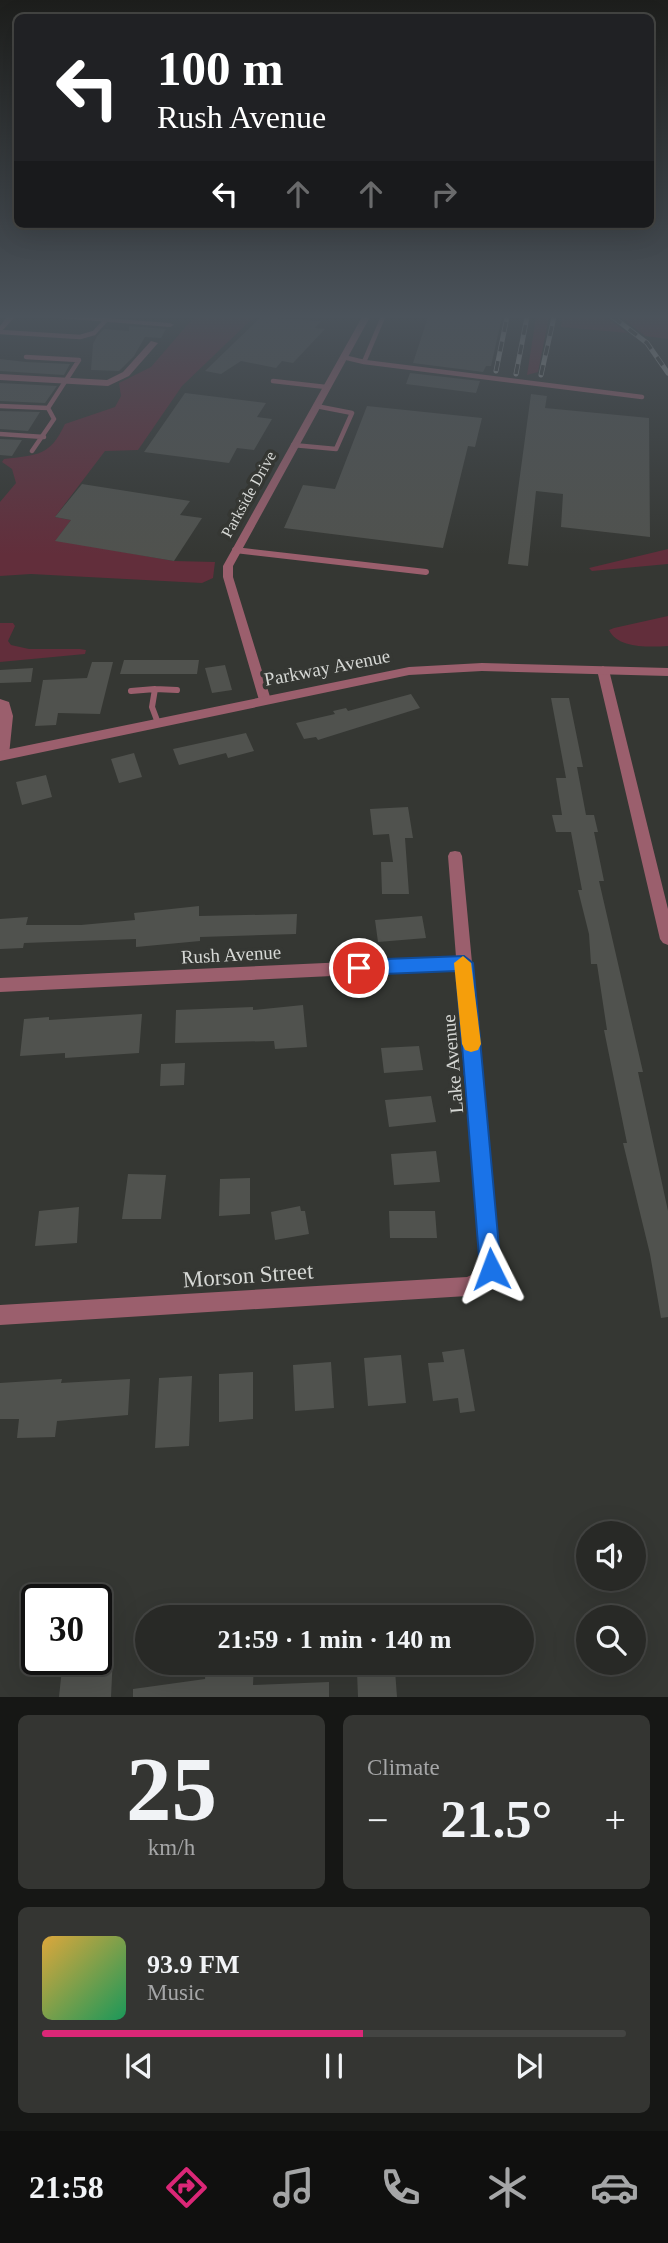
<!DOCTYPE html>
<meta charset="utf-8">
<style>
body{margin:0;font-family:"Times New Roman",serif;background:#343532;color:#f1f3f6;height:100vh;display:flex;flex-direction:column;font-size:26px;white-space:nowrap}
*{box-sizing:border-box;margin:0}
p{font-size:23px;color:#a5a6a7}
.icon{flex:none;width:38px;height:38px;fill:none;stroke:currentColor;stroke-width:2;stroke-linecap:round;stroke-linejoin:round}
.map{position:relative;height:1697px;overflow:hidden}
.sheet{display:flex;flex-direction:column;gap:18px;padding:18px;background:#161715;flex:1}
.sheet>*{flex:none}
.hud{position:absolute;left:14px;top:14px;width:640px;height:214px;border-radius:10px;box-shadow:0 7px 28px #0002,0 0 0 2px #444543;background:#202124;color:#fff;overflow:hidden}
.controls{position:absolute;left:576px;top:1521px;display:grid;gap:14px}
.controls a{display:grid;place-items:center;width:70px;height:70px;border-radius:50%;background:#282926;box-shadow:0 7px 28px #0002,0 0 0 2px #444543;font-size:35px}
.speed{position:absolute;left:21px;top:1584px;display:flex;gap:14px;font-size:35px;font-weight:700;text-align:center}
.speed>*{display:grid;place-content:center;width:91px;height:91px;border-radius:50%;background:#282926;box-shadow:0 7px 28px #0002,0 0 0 2px #444543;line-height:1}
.speed .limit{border:4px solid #111;border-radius:10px;background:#fff;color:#111}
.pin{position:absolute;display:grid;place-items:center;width:60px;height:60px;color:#fff;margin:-30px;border:4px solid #fff;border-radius:50%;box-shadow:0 2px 7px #0007}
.me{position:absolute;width:77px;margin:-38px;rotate:357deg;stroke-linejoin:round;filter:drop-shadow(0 0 5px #0008)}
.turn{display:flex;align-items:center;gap:24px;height:147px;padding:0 28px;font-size:32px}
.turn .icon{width:91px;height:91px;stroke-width:2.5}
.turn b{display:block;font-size:49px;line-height:60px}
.lanes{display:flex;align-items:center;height:66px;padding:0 28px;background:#0003;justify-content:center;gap:35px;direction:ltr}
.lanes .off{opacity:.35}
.big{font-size:52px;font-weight:700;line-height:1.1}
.sheet .card{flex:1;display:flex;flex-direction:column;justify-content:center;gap:10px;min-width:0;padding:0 24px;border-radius:10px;background:#343532}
.sheet .dial{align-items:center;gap:0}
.dial b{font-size:91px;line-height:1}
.song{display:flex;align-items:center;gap:21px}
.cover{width:84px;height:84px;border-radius:10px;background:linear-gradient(135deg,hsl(40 70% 55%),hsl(150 70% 35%))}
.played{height:7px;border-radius:4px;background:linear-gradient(90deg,#db2777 55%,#444543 55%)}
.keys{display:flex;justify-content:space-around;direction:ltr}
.heat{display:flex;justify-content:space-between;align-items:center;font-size:38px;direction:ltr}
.sheet .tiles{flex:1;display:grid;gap:18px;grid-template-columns:1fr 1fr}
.card:last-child{grid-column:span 2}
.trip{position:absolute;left:135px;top:1605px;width:399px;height:70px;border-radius:35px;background:#282926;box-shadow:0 7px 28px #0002,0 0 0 2px #444543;font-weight:700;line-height:70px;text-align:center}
.tab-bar{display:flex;height:112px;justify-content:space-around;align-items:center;background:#10100f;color:#a5a6a7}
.tab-bar .icon{width:49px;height:49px}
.tab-bar .on{color:#db2777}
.tab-bar b{font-size:32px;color:#f1f3f6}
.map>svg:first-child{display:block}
.green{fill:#622e3b}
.building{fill:#50524e}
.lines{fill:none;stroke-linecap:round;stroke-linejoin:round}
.service-far1{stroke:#9b5f6d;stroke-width:4.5}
.service{stroke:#9b5f6d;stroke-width:6}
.minor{fill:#9b5f6d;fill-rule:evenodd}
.tertiary{fill:#9b5f6d;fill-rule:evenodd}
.rail-casing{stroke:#9b9d9a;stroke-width:5}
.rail{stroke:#353733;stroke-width:3.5;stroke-dasharray:10;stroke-linecap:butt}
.route{fill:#1a73e8;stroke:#114b97;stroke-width:2}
.slow{fill:#f59e0b}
.labels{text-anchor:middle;stroke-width:7;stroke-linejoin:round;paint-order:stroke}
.far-street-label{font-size:16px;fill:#d6d8d5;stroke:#353733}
.street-label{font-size:19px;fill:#d6d8d5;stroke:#353733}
.near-street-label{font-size:23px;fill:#d6d8d5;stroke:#353733}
</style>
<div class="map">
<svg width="668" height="1697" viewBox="0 0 668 1697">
<rect width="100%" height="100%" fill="#353733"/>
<!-- green -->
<path class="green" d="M194 317H254L182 386 138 450 105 451 55 517 71 520 56 540 174 561 215 562 213 578 202 583 31 574 0 576V502L16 483 12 469 2 462 4 459C38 455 50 456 65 424L115 407 121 396 119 383 151 367Z
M536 317H549L538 372 527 375Z
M562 317H605L628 333 561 327Z
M621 317H668V339L645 336Z
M668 549V564L592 571 589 568Z
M668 616V646C650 647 618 649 609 630L614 628Z
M0 623H13L15 626 8 641 11 645 29 649H80L86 650 85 654 0 662Z"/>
<!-- building -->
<path class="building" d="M261 317 321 321 315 328 325 329 293 363 282 361 276 368 241 361 221 374 205 371Z
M428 317H502L491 366H486L483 372 413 363Z
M129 326 166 329 161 338 145 337 134 356 119 371 91 370 93 344 97 336 104 329 129 331Z
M0 359 26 362 70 364 64 375 0 371Z
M410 373 480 381 476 393 406 384Z
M0 383 57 386 45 403 0 401Z
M185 393 266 403 257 417 272 419 254 450 237 448 229 463 144 452Z
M531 394 547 396 545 408 649 418 650 537 561 527 563 494 536 491 528 566 508 564Z
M367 406 482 418 475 447 468 446 443 548 284 528 303 485 335 489Z
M0 411 40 412 28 431 0 429Z
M0 439 22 440 12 456 0 455Z
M82 484 190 501 180 515 202 518 174 561 55 541 71 520 55 517Z
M124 660H199L197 674H120Z
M92 662H113L100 714 58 713 56 725 35 726 43 680 87 678Z
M225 665 232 690 212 693 205 668Z
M33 668 31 682 0 683V670Z
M411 694 420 708 318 740 316 737 304 739 296 723 335 714 333 711 346 708 348 711Z
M551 698H569L583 767H577L586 815H594L598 832H594L604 881H599L643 1072H638L668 1211V1317L661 1318 650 1254 623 1143H627L604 1030H607L597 964H591L589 934 578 890H582L571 832H556L552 815H562L556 778H566Z
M246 733 254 751 228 758 226 753 179 765 173 749Z
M134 753 142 777 119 783 111 759Z
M46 775 52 797 22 805 16 782Z
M408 807 413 838H405L409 894H382L381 862H393L389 834 373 835 370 809Z
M199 906V916L297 914 296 934 200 937V941L136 947V939L24 943 23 948 0 949V919L28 917 26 925H81L135 920 134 913Z
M422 916 426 938 378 942 375 920Z
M303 1005 307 1047 275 1049 274 1041 175 1043 176 1010 253 1007V1010Z
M142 1014 139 1053 65 1058V1053L20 1056 24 1019 49 1017V1020Z
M419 1046 423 1070 384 1073 381 1048Z
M185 1063 184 1085 160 1086 161 1064Z
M431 1096 436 1122 389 1127 385 1100Z
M436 1151 440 1182 394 1185 391 1154Z
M128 1174 166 1175 161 1219H122Z
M250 1178V1214L219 1216 220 1179Z
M300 1206 301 1211H305L309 1234 275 1240 271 1212Z
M79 1207 77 1243 35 1246 39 1211Z
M389 1211H435L437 1238H390Z
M464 1349 475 1411 460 1413 458 1398 433 1401 428 1363 444 1362 442 1352Z
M401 1355 406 1403 368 1406 364 1358Z
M331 1362 334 1408 295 1411 293 1365Z
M253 1372V1419L219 1422V1374Z
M192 1376 189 1446 155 1448 159 1378Z
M62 1379 61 1383 130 1379 128 1415 57 1421 55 1437 17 1438 19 1419H0V1383Z
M114 1635 111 1697H59L63 1659H96V1636Z
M206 1662H254L253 1685 329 1682V1697H133V1689L205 1679Z
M395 1670 397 1697H358L357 1672Z"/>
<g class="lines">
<!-- service-far1 -->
<path class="service-far1" d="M383 317 364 362 642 397
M0 332 80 337 94 333 105 321
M26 357 79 360 48 408 54 419 32 451
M343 357 364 362
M273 381 326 387
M0 406 48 408
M0 434 44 437
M293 445 336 449 352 413 316 406"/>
<!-- service -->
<path class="service" d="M235 550 426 572
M155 689 177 690
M131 691 155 689 152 707 158 723"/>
<!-- minor -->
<path class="minor" d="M7 317H15L0 333V326Z
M47 317H92L170 323 174 325 170 327Z
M362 317H370L233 566V577L271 700 265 704 259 700 223 577V566Z
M151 341 158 343 129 376 108 386 0 380V374L107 380 123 372Z
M603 666 609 670 668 909V945L663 943 660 939 597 670Z
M0 699 9 702 13 716 9 755 3 760 0 759Z
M455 851 460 852 462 856 500 1261 493 1285 467 1296 0 1325V1305L467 1277 478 1272 482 1261 457 970 0 992V978L456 957 448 856 450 852Z"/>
<!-- tertiary -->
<path class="tertiary" d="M482 663 668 668V676L482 671 409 675 0 761V751L409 667Z"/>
<!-- rail casing -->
<g class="rail-casing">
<path id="rail" d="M613 317 647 343 668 373
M496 371 507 317
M516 374 527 317
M541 375 554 317"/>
</g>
<!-- rail -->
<use href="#rail" class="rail"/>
</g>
<!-- sky -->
<linearGradient id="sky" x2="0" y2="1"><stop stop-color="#1d1e1c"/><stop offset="0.57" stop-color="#4b535b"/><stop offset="1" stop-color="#4b535b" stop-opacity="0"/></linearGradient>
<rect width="668" height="555" fill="url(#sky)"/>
<!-- route -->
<path class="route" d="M464 956 473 963 501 1269 498 1276 491 1280 483 1276 480 1269 456 971 359 975 350 968 359 960Z"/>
<!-- slow -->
<path class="slow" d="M463 956 471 963 481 1044 478 1050 471 1052 465 1050 462 1044 454 963Z"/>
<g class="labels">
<!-- far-street labels -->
<g class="far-street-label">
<text transform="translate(248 494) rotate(-61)" y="6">Parkside Drive</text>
</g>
<!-- street labels -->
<g class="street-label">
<text transform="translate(327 667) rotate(-11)" y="7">Parkway Avenue</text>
<text transform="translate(231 954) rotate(-3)" y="7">Rush Avenue</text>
<text transform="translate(452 1064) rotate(-95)" y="7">Lake Avenue</text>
</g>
<!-- near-street labels -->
<g class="near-street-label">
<text transform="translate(248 1275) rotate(-4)" y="8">Morson Street</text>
</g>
</g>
</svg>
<div class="controls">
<a><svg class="icon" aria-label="sound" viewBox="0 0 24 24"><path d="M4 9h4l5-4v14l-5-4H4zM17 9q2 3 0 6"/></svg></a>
<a><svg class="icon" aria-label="search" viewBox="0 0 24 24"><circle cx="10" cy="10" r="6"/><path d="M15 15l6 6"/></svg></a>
</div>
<div class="speed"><div class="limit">30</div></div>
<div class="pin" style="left:359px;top:968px;background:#d93025"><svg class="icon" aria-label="arrive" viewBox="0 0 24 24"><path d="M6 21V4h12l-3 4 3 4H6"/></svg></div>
<svg class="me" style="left:491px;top:1269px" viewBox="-20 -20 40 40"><path d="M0-17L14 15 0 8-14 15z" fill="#1a73e8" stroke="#fff" stroke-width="4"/></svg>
<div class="trip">21:59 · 1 min · 140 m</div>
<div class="hud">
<div class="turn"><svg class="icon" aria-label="left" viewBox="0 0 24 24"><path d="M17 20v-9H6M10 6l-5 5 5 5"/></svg><div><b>100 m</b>Rush Avenue</div></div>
<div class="lanes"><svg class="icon" aria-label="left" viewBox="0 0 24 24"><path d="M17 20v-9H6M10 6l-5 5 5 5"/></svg><svg class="icon off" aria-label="ahead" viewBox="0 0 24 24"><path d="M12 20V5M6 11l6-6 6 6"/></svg><svg class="icon off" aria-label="ahead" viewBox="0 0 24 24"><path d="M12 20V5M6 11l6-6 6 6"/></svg><svg class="icon off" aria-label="right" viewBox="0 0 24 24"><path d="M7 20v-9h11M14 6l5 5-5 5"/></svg></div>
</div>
</div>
<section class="sheet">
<div class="tiles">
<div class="card dial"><b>25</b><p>km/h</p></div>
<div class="card"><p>Climate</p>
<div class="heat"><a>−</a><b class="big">21.5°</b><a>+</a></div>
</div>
<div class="card">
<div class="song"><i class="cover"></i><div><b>93.9 FM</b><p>Music</p></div></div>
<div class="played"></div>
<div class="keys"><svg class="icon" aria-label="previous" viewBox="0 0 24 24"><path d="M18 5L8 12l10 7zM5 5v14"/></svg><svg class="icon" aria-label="pause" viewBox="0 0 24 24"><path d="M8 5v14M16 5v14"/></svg><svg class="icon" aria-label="next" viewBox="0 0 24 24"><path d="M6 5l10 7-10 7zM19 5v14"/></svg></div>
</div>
</div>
</section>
<nav class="tab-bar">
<b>21:58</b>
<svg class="icon on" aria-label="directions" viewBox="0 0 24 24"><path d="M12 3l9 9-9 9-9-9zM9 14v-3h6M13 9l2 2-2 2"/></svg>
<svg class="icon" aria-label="music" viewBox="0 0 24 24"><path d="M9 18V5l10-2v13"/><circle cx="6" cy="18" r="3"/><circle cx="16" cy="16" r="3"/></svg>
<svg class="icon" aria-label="phone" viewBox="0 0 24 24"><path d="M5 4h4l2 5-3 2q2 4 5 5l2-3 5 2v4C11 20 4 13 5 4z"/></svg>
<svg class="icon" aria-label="climate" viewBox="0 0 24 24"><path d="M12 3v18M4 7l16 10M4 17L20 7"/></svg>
<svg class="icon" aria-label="car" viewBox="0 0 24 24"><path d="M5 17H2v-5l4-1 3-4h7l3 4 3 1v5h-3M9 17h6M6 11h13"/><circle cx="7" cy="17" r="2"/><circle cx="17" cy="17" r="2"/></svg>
</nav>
